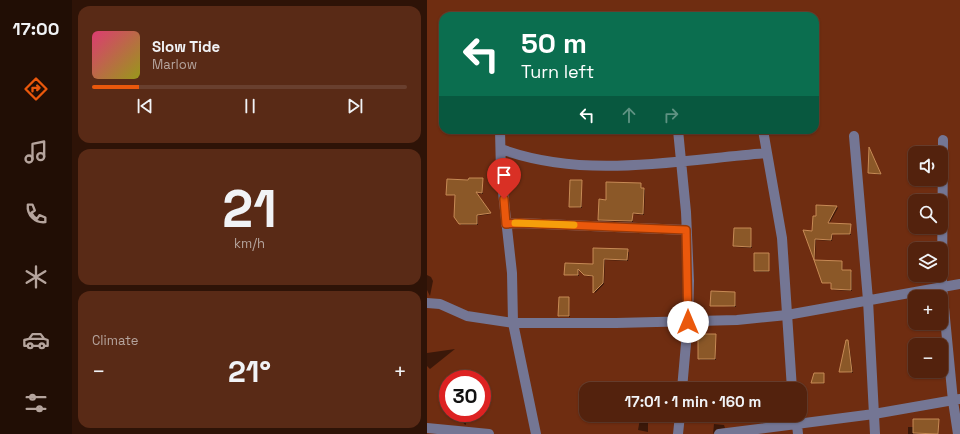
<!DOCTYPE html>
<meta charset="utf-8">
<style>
body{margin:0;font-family:"Space Grotesk",sans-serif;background:#592a16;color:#f1f3f6;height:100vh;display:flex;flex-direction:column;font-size:15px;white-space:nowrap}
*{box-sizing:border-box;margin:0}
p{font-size:13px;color:#b5a49d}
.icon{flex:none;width:22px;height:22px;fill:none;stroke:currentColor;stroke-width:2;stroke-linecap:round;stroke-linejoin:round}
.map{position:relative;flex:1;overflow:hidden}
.sheet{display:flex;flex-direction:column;gap:6px;padding:6px;background:#2e1307;width:355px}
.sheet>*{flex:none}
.hud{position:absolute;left:12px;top:12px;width:380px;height:122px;border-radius:12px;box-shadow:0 1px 3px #0004,0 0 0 1px #693f2e;background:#0b6e4f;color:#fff;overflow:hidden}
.fabs{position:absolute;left:481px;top:146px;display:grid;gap:8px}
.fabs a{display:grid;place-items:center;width:40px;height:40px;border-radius:8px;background:#53220d;box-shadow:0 1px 3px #0004,0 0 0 1px #693f2e;font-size:20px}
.speed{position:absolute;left:12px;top:370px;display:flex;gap:8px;font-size:20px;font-weight:700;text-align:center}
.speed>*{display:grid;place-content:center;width:52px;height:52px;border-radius:50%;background:#53220d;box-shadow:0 1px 3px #0004,0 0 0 1px #693f2e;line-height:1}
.speed .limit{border:6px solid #d22;background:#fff;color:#111}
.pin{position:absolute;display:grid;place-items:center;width:34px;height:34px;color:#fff;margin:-41px -17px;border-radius:50% 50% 50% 0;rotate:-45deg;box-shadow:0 0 4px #0007}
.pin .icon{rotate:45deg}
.me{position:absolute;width:44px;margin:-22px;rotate:0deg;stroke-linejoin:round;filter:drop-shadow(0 0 3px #0008)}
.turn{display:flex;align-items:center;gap:14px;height:84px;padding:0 16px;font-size:18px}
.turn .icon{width:52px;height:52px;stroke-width:2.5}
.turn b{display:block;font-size:28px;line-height:34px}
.lanes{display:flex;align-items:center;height:38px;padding:0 16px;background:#0003;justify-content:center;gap:20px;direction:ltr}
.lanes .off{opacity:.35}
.big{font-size:30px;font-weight:700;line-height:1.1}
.sheet .tile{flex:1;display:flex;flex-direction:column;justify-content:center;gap:6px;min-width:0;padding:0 14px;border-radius:12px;background:#592a16}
.sheet .dial{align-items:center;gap:0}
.dial b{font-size:52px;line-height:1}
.song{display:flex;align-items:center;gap:12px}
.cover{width:48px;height:48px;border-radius:6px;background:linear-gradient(135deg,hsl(340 70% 55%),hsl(60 70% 35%))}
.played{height:4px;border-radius:2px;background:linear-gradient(90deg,#ea580c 15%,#693f2e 15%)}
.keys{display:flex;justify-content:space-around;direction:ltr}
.heat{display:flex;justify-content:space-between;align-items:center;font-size:22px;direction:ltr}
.trip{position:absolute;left:152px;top:382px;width:228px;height:40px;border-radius:12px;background:#53220d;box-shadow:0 1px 3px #0004,0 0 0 1px #693f2e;font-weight:700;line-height:40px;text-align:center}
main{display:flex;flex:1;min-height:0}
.tabs{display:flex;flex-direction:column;width:72px;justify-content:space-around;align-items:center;background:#210e05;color:#b5a49d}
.tabs .icon{width:28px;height:28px}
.tabs .current{color:#ea580c}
.tabs b{font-size:18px;color:#f1f3f6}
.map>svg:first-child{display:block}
.shadow{fill:#0007}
.building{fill:#8b5828;stroke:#c78a55}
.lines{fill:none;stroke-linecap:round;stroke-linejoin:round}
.minor{stroke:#747694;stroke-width:10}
.route-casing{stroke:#983908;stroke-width:10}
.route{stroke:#ea580c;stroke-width:7}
.slow{stroke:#f59e0b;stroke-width:7}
</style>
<main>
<nav class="tabs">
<b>17:00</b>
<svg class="icon current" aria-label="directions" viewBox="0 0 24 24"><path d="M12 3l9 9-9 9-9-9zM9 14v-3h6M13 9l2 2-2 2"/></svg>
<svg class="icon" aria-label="music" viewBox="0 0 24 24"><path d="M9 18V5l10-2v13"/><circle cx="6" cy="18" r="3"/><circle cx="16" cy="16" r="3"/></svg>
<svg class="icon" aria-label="phone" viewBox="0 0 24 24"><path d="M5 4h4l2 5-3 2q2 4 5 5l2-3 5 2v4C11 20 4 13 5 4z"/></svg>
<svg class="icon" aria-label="climate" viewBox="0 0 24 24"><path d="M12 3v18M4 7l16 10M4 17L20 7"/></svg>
<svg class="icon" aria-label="car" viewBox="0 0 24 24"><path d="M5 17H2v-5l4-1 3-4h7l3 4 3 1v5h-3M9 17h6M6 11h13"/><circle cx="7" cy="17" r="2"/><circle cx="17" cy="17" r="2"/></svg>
<svg class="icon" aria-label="filters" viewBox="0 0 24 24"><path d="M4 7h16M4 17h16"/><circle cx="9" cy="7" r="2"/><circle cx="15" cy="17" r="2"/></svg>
</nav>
<section class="sheet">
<div class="tile">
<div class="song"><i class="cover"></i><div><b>Slow Tide</b><p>Marlow</p></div></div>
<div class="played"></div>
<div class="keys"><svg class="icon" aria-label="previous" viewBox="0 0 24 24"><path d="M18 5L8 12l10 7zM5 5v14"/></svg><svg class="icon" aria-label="pause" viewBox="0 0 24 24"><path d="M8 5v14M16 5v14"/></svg><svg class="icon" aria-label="next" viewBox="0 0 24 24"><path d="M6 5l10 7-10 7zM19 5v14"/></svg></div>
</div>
<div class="tile dial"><b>21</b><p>km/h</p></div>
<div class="tile"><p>Climate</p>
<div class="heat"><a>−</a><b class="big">21°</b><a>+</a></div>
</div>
</section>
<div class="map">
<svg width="533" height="434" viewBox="0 0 533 434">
<rect width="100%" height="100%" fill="#6f2d11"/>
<!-- shadow -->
<path class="shadow" d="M443 150 454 175 442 173Z
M55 179 56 194 49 193 64 214 51 216V225H34L29 196 20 194 21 180Z
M154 181 155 208 144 207 143 206Z
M180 183 214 184 215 189 218 190 217 215 206 214V222L173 221 172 219 180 201Z
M390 206 410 207 411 208 402 224 423 225 424 235 406 234 405 241 389 240 388 259 377 232H386L390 217Z
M323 229 325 248 308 247 307 246Z
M167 249 202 252 201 261 178 260 177 284 168 293 167 277 159 276 152 269V276L138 274 139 264 167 265Z
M342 254V272H329L328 270Z
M415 262 416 271 425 272V291L406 290 405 284 396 282Z
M0 275 4 277 6 281 3 296 0 290Z
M308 293 309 307 284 305Z
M142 298 143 317H133L132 316Z
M288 335 289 360H273L272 358Z
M420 341 422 343 426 373 414 372Z
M28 349 3 369 0 366V353Z
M396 374 397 384 385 383Z
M34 413H39V425L37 424Z
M199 415H221V432L211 430 213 419 200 418Z
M511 420 512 434H481V427H487Z
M287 424 297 425 298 428 289 430 286 434Z"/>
<!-- building -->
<path class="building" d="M442 147 454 174 441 173Z
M42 178H56L55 193 49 192 64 213 50 215V224H32L27 217 28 195H19L20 179 41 180Z
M143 180H155L154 207H142Z
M179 182 214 183V188H217L216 214 206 213 205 221 171 220 172 199 179 200Z
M389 205 410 206 401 223 424 224 423 234H405L404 240 388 239 387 260 376 230 385 231 386 216H389Z
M307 228H324V247L306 246Z
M166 248 201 249 200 260 177 259 176 283 166 293V276L157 275 151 269V275H137L138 263 166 264Z
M327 253H342V271H327Z
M387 260 415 261V270H424V290L404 289V283H395Z
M284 291 308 292V306H283Z
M132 297H142V316H131Z
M271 334H289L288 359H271Z
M419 340H421L425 372H412Z
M387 373H397V383H384Z
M486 419H512L511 434 486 433Z"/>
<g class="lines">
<!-- minor -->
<path class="minor" d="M73 130 74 174 85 273 86 323 109 434
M251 130 259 212 262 281 261 321 255 389
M336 130 355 238 365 389
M427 136 441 300 448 434
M516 140 515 287 526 401 531 434
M74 149C159 180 252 160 340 153
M79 224 92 223 259 230
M0 303 13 304 40 316 86 323H189L310 320 360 315 533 284
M369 415 371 434
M0 428 62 434
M251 434 253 415
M292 434 447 414 533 399"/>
</g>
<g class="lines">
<!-- route casing -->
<g class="route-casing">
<path id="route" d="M77 199 79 224 92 223 259 230 261 322"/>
</g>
<!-- route -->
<use href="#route" class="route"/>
<!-- slow -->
<path class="slow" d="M88 223 147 225"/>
</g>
</svg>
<div class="fabs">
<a><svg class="icon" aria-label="sound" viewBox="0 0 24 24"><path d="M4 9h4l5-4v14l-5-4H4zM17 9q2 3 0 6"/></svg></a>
<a><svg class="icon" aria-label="search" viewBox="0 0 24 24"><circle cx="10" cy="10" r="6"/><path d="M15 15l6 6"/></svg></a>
<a><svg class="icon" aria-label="layers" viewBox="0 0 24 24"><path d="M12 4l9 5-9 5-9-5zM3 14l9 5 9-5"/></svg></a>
<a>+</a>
<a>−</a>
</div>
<div class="speed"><div class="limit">30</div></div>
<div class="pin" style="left:77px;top:199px;background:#d93025"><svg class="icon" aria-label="arrive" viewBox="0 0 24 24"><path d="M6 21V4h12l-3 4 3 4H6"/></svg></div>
<svg class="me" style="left:261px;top:322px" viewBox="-20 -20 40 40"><circle r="19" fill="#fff"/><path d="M0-13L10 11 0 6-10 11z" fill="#ea580c"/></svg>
<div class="trip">17:01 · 1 min · 160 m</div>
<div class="hud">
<div class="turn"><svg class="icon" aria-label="left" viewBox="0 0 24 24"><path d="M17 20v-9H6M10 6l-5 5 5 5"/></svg><div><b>50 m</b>Turn left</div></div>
<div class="lanes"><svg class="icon" aria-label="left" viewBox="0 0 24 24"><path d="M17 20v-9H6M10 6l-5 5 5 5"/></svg><svg class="icon off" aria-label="ahead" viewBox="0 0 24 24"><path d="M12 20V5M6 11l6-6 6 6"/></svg><svg class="icon off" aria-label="right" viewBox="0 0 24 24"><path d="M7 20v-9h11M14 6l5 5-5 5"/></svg></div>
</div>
</div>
</main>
